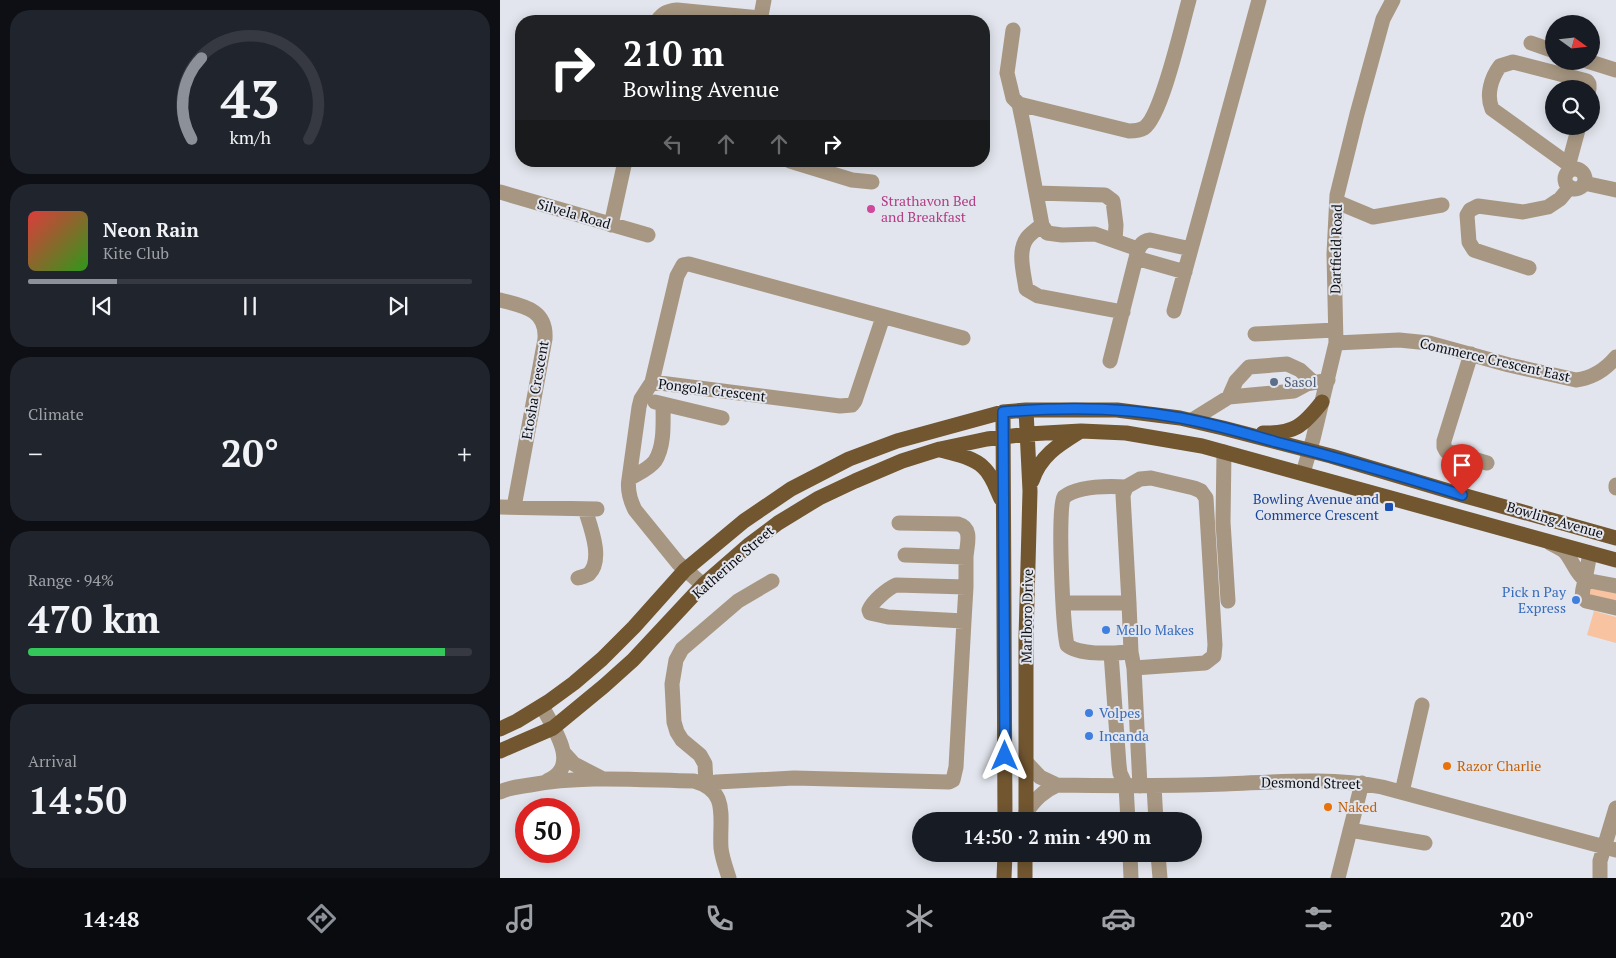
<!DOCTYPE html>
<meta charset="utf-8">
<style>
body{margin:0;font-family:"PT Serif",serif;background:#20242c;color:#f1f3f6;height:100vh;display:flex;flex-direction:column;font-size:19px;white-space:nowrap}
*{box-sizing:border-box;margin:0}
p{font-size:16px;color:#9ea1a6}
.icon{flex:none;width:28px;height:28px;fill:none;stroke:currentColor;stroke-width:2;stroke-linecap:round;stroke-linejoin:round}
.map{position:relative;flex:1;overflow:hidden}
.panel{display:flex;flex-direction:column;gap:10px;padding:10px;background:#0d0f14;width:500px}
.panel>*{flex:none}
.guide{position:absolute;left:15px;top:15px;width:475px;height:152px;border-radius:20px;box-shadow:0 2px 12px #0003;background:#202124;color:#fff;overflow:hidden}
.needle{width:32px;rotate:105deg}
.buttons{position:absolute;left:1045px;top:15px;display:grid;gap:10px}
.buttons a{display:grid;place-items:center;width:55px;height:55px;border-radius:50%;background:#171b24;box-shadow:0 2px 12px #0003;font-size:25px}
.speed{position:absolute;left:15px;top:798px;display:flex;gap:10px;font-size:25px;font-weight:700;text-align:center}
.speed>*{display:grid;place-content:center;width:65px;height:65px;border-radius:50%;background:#171b24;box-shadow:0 2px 12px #0003;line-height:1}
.speed .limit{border:8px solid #d22;background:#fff;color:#111}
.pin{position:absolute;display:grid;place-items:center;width:42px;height:42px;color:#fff;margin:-51px -21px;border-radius:50% 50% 50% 0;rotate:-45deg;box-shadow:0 0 5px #0007}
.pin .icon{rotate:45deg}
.me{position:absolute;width:55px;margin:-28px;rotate:0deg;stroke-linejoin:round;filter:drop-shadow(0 0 4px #0008)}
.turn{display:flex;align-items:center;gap:18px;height:105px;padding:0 25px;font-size:22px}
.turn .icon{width:65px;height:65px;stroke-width:2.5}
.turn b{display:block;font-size:35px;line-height:42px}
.lanes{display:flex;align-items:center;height:48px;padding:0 25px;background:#0003;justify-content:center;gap:25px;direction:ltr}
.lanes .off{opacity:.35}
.big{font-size:38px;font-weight:700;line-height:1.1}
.panel .tile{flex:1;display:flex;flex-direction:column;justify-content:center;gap:8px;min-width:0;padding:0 18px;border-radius:20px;background:#20242c}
.panel .dial{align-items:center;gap:0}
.dial svg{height:130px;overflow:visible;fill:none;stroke:#363941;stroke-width:7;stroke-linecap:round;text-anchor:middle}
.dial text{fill:#f1f3f6;stroke:none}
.song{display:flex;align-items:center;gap:15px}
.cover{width:60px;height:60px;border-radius:8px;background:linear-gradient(135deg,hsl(0 70% 55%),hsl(110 70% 35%))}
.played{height:5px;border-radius:2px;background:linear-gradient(90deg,#8c9099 20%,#363941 20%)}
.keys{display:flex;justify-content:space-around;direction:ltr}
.heat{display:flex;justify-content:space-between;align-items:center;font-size:28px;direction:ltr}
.charge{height:8px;border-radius:4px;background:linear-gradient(90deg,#34c759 94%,#363941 0)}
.trip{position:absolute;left:412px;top:812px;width:290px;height:50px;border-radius:25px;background:#171b24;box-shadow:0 2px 12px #0003;font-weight:700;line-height:50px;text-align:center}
.menu{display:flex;height:80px;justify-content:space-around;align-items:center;background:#090b0e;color:#9ea1a6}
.menu .icon{width:35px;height:35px}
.menu .selected{color:#8c9099}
.menu b{font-size:22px;color:#f1f3f6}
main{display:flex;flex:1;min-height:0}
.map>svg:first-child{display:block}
.building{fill:#f8c3a0}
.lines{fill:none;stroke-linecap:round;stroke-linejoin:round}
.minor{stroke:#a79782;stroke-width:15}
.major{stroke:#715630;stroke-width:15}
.route-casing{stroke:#114b97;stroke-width:12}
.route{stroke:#1a73e8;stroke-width:9}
.hotel-dot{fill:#d1479c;stroke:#e2e5ed;stroke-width:2}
.service-dot{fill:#5c6f8a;stroke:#e2e5ed;stroke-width:2}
.transit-dot{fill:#1a4fb4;stroke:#e2e5ed;stroke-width:2}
.shop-dot{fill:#3f7fe0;stroke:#e2e5ed;stroke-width:2}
.food-dot{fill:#e8710a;stroke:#e2e5ed;stroke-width:2}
.labels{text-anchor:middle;stroke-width:4;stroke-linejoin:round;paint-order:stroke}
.hotel-label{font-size:14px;fill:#b23c85;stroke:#e2e5ed;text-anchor:start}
.street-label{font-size:14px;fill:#0d0e11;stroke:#e2e5ed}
.service-label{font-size:14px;fill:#4e5e75;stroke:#e2e5ed;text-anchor:start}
.transit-label{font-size:14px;fill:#164399;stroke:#e2e5ed;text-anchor:end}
.shop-label{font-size:14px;fill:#366cbe;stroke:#e2e5ed;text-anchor:start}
.food-label{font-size:14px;fill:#c56008;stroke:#e2e5ed;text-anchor:start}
</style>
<main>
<section class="panel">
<div class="tile dial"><svg viewBox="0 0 100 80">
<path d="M14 69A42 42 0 1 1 86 69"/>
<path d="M14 69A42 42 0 0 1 20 19" stroke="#8c9099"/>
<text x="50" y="56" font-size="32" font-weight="700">43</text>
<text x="50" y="72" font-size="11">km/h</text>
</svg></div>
<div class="tile">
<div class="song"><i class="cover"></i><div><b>Neon Rain</b><p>Kite Club</p></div></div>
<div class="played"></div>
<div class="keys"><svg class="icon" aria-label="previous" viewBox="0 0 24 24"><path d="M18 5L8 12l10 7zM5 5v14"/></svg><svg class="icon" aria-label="pause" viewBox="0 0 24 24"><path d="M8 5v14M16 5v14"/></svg><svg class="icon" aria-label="next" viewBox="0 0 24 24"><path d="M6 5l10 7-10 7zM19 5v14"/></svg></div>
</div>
<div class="tile"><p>Climate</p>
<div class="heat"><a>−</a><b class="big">20°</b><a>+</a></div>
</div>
<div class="tile"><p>Range · 94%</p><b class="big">470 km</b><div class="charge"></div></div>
<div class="tile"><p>Arrival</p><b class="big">14:50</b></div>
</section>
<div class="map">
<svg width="1116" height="878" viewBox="0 0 1116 878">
<rect width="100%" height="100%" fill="#e2e5ed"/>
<!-- building -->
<path class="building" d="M1091 582 1116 589V610L1085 605Z
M1094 611 1116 617V643L1087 635Z"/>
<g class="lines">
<!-- minor -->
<path class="minor" d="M157 21C163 13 167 11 177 10L260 18
M260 21 264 0
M513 30 507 73 513 98 519 104 524 128 542 225 547 233 562 235 595 234 638 249
M1031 43 1054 51
M1087 61 1116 70
M519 104 629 131C634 131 639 131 644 128 662 116 682 24 689 0
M290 161 352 180 372 182
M1069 163 1079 126
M1075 169 992 109C986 95 991 78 1000 66L1013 62 1087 81 1089 84V89
M1065 179a10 10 0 1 1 20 0a10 10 0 1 1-20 0Z
M1084 183 1116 190
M0 192 148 235
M536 193 605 195 613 201 616 225 615 241
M837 202 873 217 942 205
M111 225 125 161
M542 225C537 229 531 233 527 238 517 251 524 274 526 289L538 296 623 312
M636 258 685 272
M1029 268 974 250 969 242 967 215 970 210 978 206 1023 212 1048 207 1060 199 1070 187
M0 300C23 306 47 309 45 339L14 507
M674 311 759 0
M755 334 835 330
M836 343 899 340 929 343 1009 365 1076 380C1093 378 1105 370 1116 357
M971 354 944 441V447L946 451 987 463
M610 361 636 258C638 249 640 241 650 240L691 249
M152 382 177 276 183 265 189 264 463 338
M729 397 736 381 749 367 787 364 800 370 813 382
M155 402 222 418
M692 420 729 397 794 391 807 384 828 380
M724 452 723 522 728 601
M803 473 813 439 836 343 834 254 837 195 857 114 883 19 893 0
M129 479C137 474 149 469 155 461 165 446 163 421 163 404
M1116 485V488
M626 487C608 486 578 486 564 497 557 508 563 626 567 645 580 656 614 653 631 652
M0 507 97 509
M399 523 458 524C473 528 467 544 466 557
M1050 543C1055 546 1061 548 1065 552 1073 561 1075 572 1085 580 1084 587 1079 596 1086 601L1116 608
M1090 553 1085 580 1116 586
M78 578C81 577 86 576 89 574 104 559 90 526 85 509
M272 581 238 601 182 649 176 660 172 684 174 722 177 732 182 740 200 755 205 764 206 784 217 782 294 778 449 782 453 780 456 767 464 621 388 617 370 613 369 610C373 601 387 589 396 585L466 587V557L405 555
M203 585 178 563 135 510C130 500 127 490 129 479L139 407 141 399 152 382 340 406 352 405 355 401 383 317
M564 603H629L631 652 634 668 640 786
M629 603 623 495 626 487 640 479 651 478 694 488 701 491 706 498 715 645 714 656 705 663 634 668
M464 621 466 587
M611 653 619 765 620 773 626 786 628 821
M42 706C53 728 82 766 47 781
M64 753 74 764 101 778
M525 761 540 777 557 785
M654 786 656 821
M0 792C10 787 19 787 30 785 83 775 139 780 194 781 230 791 219 818 221 848 222 858 226 868 229 878
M902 792 922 705
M526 812C535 800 543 791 557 785 613 786 669 786 725 784 777 782 831 777 882 787L1116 850
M850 830 925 843
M630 854 631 878
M658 854 660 878
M838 878 862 783
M1100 878V861L1116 808"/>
<!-- major -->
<path class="major" d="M503 412 505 821
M763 433C794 434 803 426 822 402
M441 450C454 454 473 457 483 467 492 475 496 488 501 499
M532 481C540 456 558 445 579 432
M0 729 17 721 48 702 74 683 102 659 134 627 185 570 244 521 291 489 349 459 397 441 503 412 526 410H617L680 418 723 428 831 456 962 495 1116 538
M0 751 53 728 104 686 133 660 203 585 250 544 278 523 319 498 355 481 402 461 440 449 487 439 528 434 581 431 626 433 702 446 1116 560
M526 821V638L530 491 526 410
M504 878 505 854
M525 878V854"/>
</g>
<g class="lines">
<!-- route casing -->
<g class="route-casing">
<path id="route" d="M505 756 503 412C561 407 623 407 681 418 713 424 745 433 776 442 839 458 901 476 962 495"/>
</g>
<!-- route -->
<use href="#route" class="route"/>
</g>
<!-- markers -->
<circle class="hotel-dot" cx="371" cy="209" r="5"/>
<circle class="service-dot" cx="774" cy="382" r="5"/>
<rect class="transit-dot" x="884" y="502" width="10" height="10" rx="2.5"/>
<g class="shop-dot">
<circle cx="1076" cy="600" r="5"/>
<circle cx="606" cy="630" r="5"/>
<circle cx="589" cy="713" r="5"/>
<circle cx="589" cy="736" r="5"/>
</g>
<g class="food-dot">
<circle cx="947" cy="766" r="5"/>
<circle cx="828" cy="807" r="5"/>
</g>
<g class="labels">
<!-- hotel labels -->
<g class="hotel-label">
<text x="381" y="206">Strathavon Bed<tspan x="381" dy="16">and Breakfast</tspan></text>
</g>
<!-- street labels -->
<g class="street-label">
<text transform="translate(74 214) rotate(16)" y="5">Silvela Road</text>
<text transform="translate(836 249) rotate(-89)" y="5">Dartfield Road</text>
<text transform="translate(995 360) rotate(13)" y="5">Commerce Crescent East</text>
<text transform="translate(35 390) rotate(-80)" y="5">Etosha Crescent</text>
<text transform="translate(212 390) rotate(7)" y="5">Pongola Crescent</text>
<text transform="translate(1055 520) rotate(16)" y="5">Bowling Avenue</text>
<text transform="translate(233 562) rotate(-41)" y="5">Katherine Street</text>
<text transform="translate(527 616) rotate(-89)" y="5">Marlboro Drive</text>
<text transform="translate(811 783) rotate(1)" y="5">Desmond Street</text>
</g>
<!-- service labels -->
<g class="service-label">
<text x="784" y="387">Sasol</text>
</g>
<!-- transit labels -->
<g class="transit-label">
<text x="879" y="504">Bowling Avenue and<tspan x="879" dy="16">Commerce Crescent</tspan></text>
</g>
<!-- shop labels -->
<g class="shop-label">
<text x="1066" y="597" text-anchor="end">Pick n Pay<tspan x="1066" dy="16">Express</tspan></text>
<text x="616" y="635">Mello Makes</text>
<text x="599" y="718">Volpes</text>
<text x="599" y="741">Incanda</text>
</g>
<!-- food labels -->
<g class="food-label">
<text x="957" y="771">Razor Charlie</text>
<text x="838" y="812">Naked</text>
</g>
</g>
</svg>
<div class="buttons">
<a><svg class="needle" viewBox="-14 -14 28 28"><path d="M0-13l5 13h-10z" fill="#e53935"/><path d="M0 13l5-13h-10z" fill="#9ea1a6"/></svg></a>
<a><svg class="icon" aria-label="search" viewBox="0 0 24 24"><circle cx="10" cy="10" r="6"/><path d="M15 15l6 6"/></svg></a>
</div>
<div class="speed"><div class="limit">50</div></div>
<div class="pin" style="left:962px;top:495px;background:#d93025"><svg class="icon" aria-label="arrive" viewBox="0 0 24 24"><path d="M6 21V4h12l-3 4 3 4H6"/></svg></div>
<svg class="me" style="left:505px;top:756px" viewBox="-20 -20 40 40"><path d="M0-17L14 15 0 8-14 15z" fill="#1a73e8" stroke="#fff" stroke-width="4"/></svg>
<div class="trip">14:50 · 2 min · 490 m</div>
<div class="guide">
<div class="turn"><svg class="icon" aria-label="right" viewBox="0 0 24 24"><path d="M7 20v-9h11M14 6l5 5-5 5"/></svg><div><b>210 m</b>Bowling Avenue</div></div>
<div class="lanes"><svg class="icon off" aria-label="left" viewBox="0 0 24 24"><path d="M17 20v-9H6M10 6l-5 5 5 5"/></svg><svg class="icon off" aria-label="ahead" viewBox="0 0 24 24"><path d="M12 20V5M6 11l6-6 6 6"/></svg><svg class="icon off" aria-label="ahead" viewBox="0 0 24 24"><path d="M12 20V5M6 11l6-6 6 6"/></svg><svg class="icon" aria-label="right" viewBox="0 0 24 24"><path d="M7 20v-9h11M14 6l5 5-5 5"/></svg></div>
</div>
</div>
</main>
<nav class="menu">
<b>14:48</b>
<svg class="icon selected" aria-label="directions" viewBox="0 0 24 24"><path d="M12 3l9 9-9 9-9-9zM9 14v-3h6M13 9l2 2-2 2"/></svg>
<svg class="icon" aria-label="music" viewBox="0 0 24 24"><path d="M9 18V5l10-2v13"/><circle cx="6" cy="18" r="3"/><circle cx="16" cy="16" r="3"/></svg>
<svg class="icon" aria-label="phone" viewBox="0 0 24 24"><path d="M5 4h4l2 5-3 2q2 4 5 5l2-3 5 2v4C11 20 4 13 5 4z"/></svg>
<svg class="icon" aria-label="climate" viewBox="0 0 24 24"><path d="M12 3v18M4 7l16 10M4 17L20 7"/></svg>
<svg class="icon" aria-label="car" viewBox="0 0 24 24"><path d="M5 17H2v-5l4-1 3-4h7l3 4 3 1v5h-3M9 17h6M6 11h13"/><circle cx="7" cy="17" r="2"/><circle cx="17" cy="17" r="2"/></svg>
<svg class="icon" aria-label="filters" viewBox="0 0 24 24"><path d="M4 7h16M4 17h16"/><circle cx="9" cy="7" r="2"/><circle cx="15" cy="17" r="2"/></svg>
<b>20°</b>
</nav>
